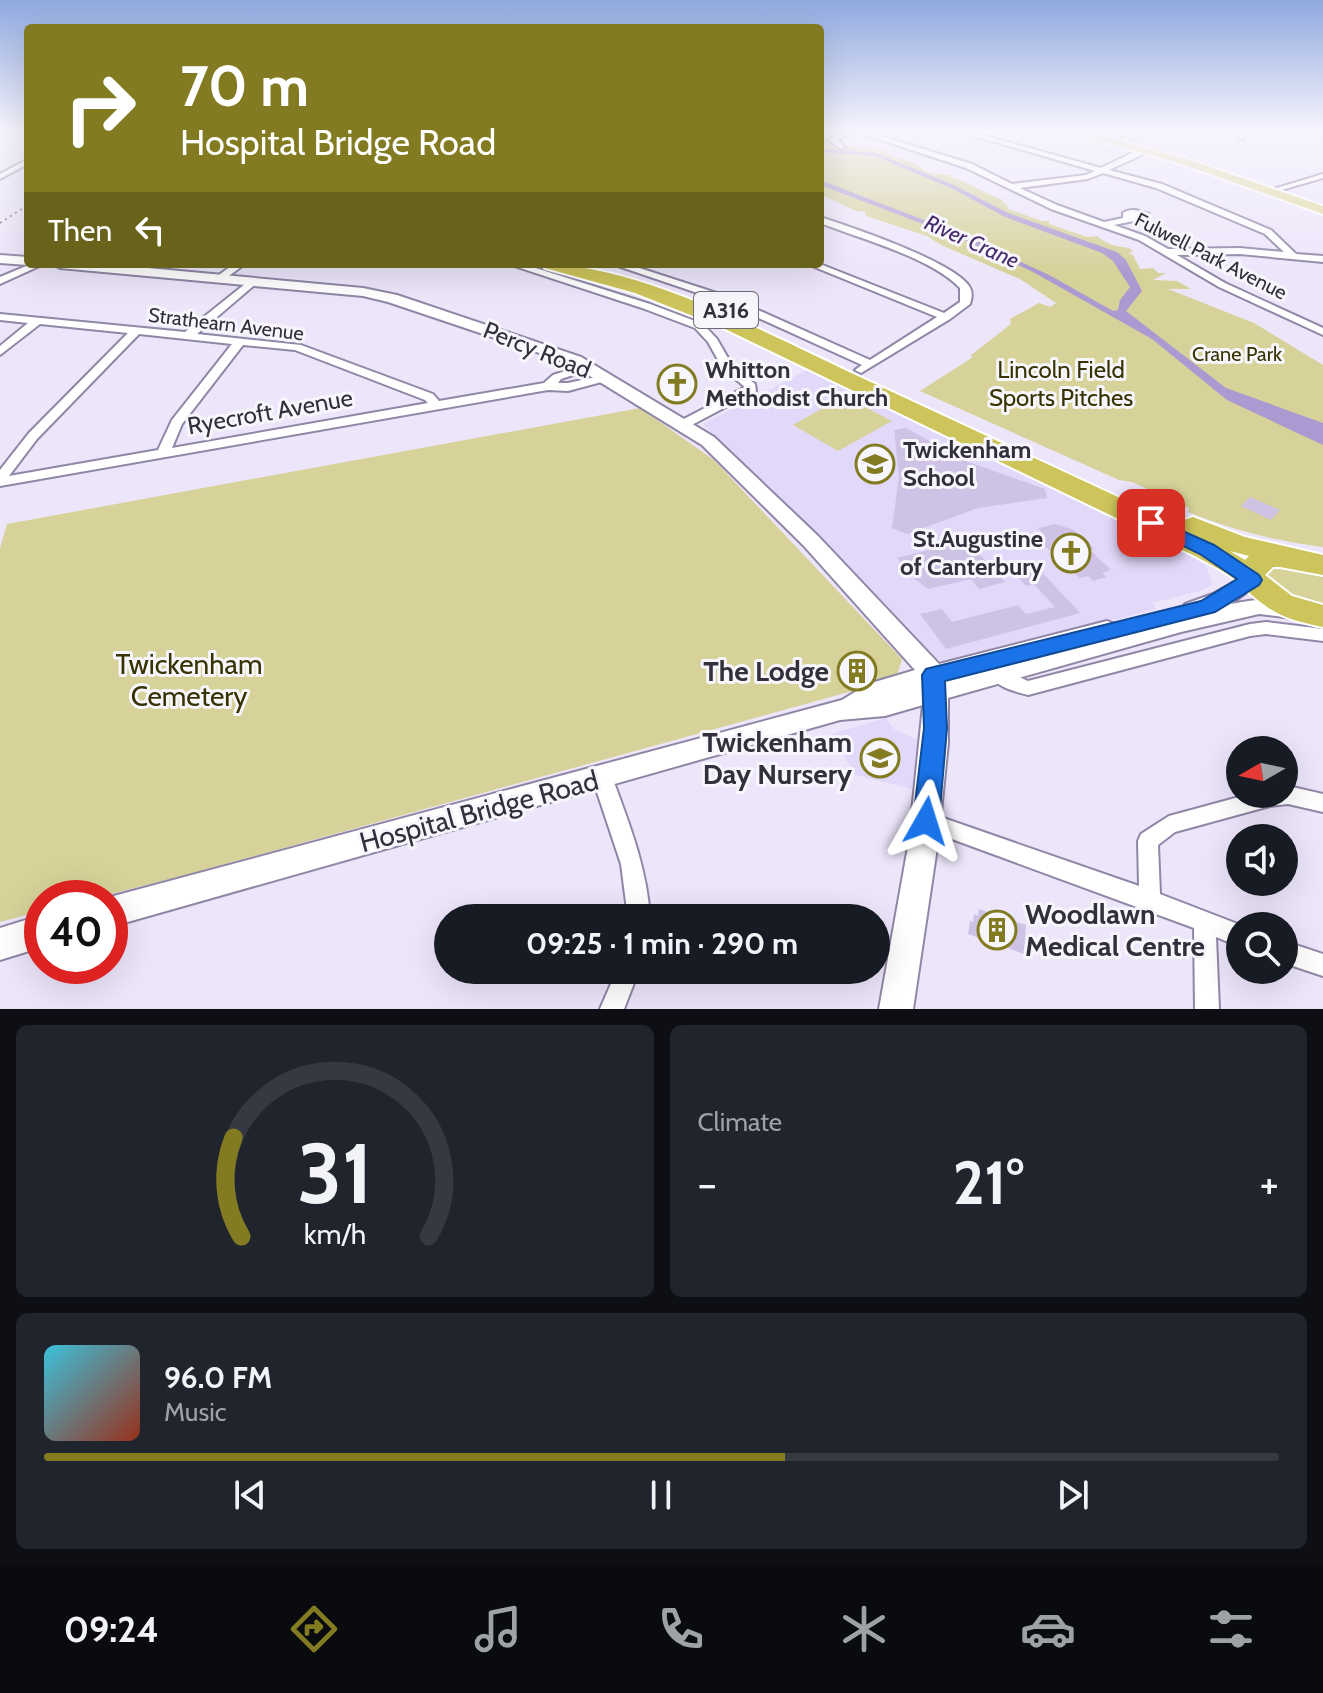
<!DOCTYPE html>
<meta charset="utf-8">
<style>
body{margin:0;font-family:Cabin,sans-serif;background:#20242c;color:#f1f3f6;height:100vh;display:flex;flex-direction:column;font-size:30px;white-space:nowrap}
*{box-sizing:border-box;margin:0}
p{font-size:26px;color:#9ea1a6}
.icon{flex:none;width:44px;height:44px;fill:none;stroke:currentColor;stroke-width:2;stroke-linecap:round;stroke-linejoin:round}
.map{position:relative;height:1009px;overflow:hidden}
.drawer{display:flex;flex-direction:column;gap:16px;padding:16px;background:#0d0f14;flex:1}
.drawer>*{flex:none}
.guide{position:absolute;left:24px;top:24px;width:800px;height:244px;border-radius:8px;box-shadow:0 8px 32px #0002;background:#837b21;color:#fff;overflow:hidden}
.needle{width:52px;rotate:261deg}
.controls{position:absolute;left:1226px;top:736px;display:grid;gap:16px}
.controls a{display:grid;place-items:center;width:72px;height:72px;border-radius:50%;background:#171b24;box-shadow:0 8px 32px #0002;font-size:40px}
.speed{position:absolute;left:24px;top:880px;display:flex;gap:16px;font-size:40px;font-weight:700;text-align:center}
.speed>*{display:grid;place-content:center;width:104px;height:104px;border-radius:50%;background:#171b24;box-shadow:0 8px 32px #0002;line-height:1}
.speed .limit{border:12px solid #d22;background:#fff;color:#111}
.pin{position:absolute;display:grid;place-items:center;width:68px;height:68px;color:#fff;margin:-34px;border-radius:16px;box-shadow:0 4px 12px #0006}
.me{position:absolute;width:88px;margin:-44px;rotate:6deg;stroke-linejoin:round;filter:drop-shadow(0 0 6px #0008)}
.turn{display:flex;align-items:center;gap:28px;height:168px;padding:0 24px;font-size:36px}
.turn .icon{width:104px;height:104px;stroke-width:2.5}
.turn b{display:block;font-size:56px;line-height:68px}
.then{display:flex;align-items:center;height:76px;padding:0 24px;background:#0003;gap:16px;font-size:30px}
.big{font-size:60px;font-weight:800;line-height:1.1}
.drawer .tile{flex:1;display:flex;flex-direction:column;justify-content:center;gap:12px;min-width:0;padding:0 28px;border-radius:12px;background:#20242c}
.drawer .dial{align-items:center;gap:0}
.dial svg{height:208px;overflow:visible;fill:none;stroke:#363941;stroke-width:7;stroke-linecap:round;text-anchor:middle}
.dial text{fill:#f1f3f6;stroke:none}
.song{display:flex;align-items:center;gap:24px}
.cover{width:96px;height:96px;border-radius:12px;background:linear-gradient(135deg,hsl(190 70% 55%),hsl(10 70% 35%))}
.played{height:8px;border-radius:4px;background:linear-gradient(90deg,#837b21 60%,#363941 60%)}
.keys{display:flex;justify-content:space-around;direction:ltr}
.heat{display:flex;justify-content:space-between;align-items:center;font-size:44px;direction:ltr}
.drawer .tiles{flex:1;display:grid;gap:16px;grid-template-columns:1fr 1fr}
.tile:last-child{grid-column:span 2}
.trip{position:absolute;left:434px;top:904px;width:456px;height:80px;border-radius:40px;background:#171b24;box-shadow:0 8px 32px #0002;font-weight:800;line-height:80px;text-align:center}
.tab-bar{display:flex;height:128px;justify-content:space-around;align-items:center;background:#090b0e;color:#9ea1a6}
.tab-bar .icon{width:56px;height:56px}
.tab-bar .selected{color:#837b21}
.tab-bar b{font-size:36px;color:#f1f3f6}
.map>svg:first-child{display:block}
.built{fill:#e2d8f9}
.green{fill:#d6d299}
.water{fill:#ab99d1}
.building{fill:#cec3e5}
.lines{fill:none;stroke-linecap:round;stroke-linejoin:round}
.street-casing{stroke:#9086a6;stroke-width:4}
.secondary-casing{stroke:#9086a6;stroke-width:4}
.primary-casing{stroke:#fff;stroke-width:4}
.highway-casing{stroke:#fff;stroke-width:4}
.street{fill:#fff;fill-rule:evenodd}
.secondary{fill:#fff;fill-rule:evenodd}
.primary{fill:#e1dc9d;fill-rule:evenodd}
.highway{fill:#cdc45b;fill-rule:evenodd}
.rail{stroke:#817b8c;stroke-width:2;stroke-dasharray:2 4;stroke-linecap:butt}
.route{fill:#1a73e8;stroke:#114b97;stroke-width:2}
.labels{text-anchor:middle;stroke-width:6;stroke-linejoin:round;paint-order:stroke}
.far-street-label{font-size:20px;fill:#332f3c;stroke:#f8f6fd}
.far-park-label{font-size:20px;fill:#373200;stroke:#f8f6fd}
.far-water-label{font-size:22px;font-style:italic;fill:#452a6d;stroke:#f8f6fd}
.shield{fill:#f8f6fd;stroke:#6e6b76;stroke-width:2}
.shield-label{font-size:22px;font-weight:bold;fill:#332f3c}
.street-label{font-size:24px;fill:#332f3c;stroke:#f8f6fd}
.poi-label{font-size:24px;font-weight:bold;fill:#332f3c;stroke:#f8f6fd;text-anchor:start}
.park-label{font-size:24px;fill:#373200;stroke:#f8f6fd}
.near-park-label{font-size:28px;fill:#373200;stroke:#f8f6fd}
.near-poi-label{font-size:28px;font-weight:bold;fill:#332f3c;stroke:#f8f6fd;text-anchor:end}
.near-street-label{font-size:28px;fill:#332f3c;stroke:#f8f6fd}
</style>
<div class="map">
<svg width="1323" height="1009" viewBox="0 0 1323 1009">
<rect width="100%" height="100%" fill="#ede6fb"/>
<!-- built -->
<path class="built" d="M809 369 1091 504 1087 506 1159 542 1166 541 1206 565 1212 584 1203 590 1152 603 1156 609 949 663 938 660 703 424Z
M886 718 895 730 918 740 912 789 855 775 831 734Z"/>
<!-- green -->
<path class="green" d="M820 131H851L845 135 850 138 833 139 846 146 888 151 887 154C898 158 920 163 927 173L952 175 950 177C970 182 985 194 1003 200L1002 202 1007 204 1008 209 1042 221H1050L1049 224 1087 237 1097 236C1106 244 1114 246 1129 248L1133 252 1128 253 1133 255 1140 269 1153 268 1158 273H1166L1153 280 1177 281 1191 289H1168L1254 323 1323 365V547C1275 541 1233 530 1188 512L1189 508 1132 482 1119 480 920 391 973 357 970 356 1011 324 1010 319 1039 303 1050 307 1056 303 1020 279 941 245 927 236 866 216 865 212 856 211 820 194Z
M844 396 892 421 838 451 793 425Z
M640 408 714 460 902 659 896 679 193 873 95 898H42V911L0 922V548L7 524Z
M1285 567 1323 574V607L1284 595 1263 579C1266 567 1275 567 1285 567Z"/>
<!-- water -->
<path class="water" d="M820 149 876 153 954 185 1008 213 1117 252 1126 260 1142 291 1126 311 1226 388 1323 423V445L1227 400 1152 339 1033 272 960 238 820 185V180L971 238 1051 276 1113 311 1118 310 1120 300 1130 287 1113 261 1102 253 1005 217 953 189 875 156 820 152Z"/>
<!-- building -->
<path class="building" d="M906 428 963 460 1045 489 1047 498 978 508 907 534 892 528 899 477 894 430Z
M1250 497 1280 510 1271 520 1241 506Z
M1055 524 1074 530 1094 549 1090 550 1111 570 1102 573 1107 577 1093 581 1088 576 1080 578 1036 538 1045 536 1038 528Z
M964 541 971 544 1005 582 979 589 971 579 928 589 911 576 897 558Z
M1040 570 1080 613 946 649 920 614 942 609 952 622 1018 605 1026 614 1055 607 1034 584 1026 586 1016 575Z
M860 661 873 679 857 687 844 665Z
M979 909 1026 925 1024 954 968 934 970 921 973 922 974 914 978 916Z"/>
<g class="lines">
<!-- street casing -->
<g class="street-casing">
<path id="street" d="M844 131H852L838 140 845 147 841 149 829 140Z
M854 131H865L972 164 1012 184 1086 175 1095 171 957 131H968L1101 168 1142 148H1148V152L1109 170 1162 184 1271 230 1296 254 1323 256V262L1240 254 1177 255 1225 283 1323 328V335L1219 287 1139 240 1051 209 966 168ZM1103 173 1156 188 1265 234 1284 252 1240 248 1168 249 1145 236 1114 225 1149 218V214C1140 211 1131 207 1123 213V218L1104 222 1057 205 1020 188 1088 179Z
M1138 131H1147L1121 145 1114 143Z
M1237 131H1243V139H1239Z
M28 159V164L0 179V174Z
M1323 174V178L1271 193 1267 191Z
M820 217C851 227 952 261 969 286 973 292 972 297 970 304L950 319 861 373 855 370 862 365 721 301 612 264H627L729 297 870 360 937 317 807 264H820L944 313 960 302V288C930 257 861 239 820 223Z
M31 264H44L0 284V277Z
M234 264H245L222 281H216V277Z
M508 264H523L650 304 703 324 717 339 732 365 755 384 756 391 686 428H678L676 425 678 422 745 387 723 369 708 342 695 328 642 308Z
M250 280 258 282 197 334 301 345 433 394 439 401 544 383 553 375 587 364 593 367 591 369 561 379 558 383H568L605 375 611 378 609 380 568 391 548 390 0 486V470L29 433 128 333 40 324 0 355V346L28 323 0 320V314L185 332ZM139 334 232 344 172 420 158 450 9 476 37 439ZM243 345 295 350 425 400 428 403 172 448 182 424Z
M1266 622 1323 629V641L1266 634 1250 636 1028 695C1014 691 998 688 990 675L993 670 999 668 1028 681 1250 624Z
M602 769 609 771 612 777C629 823 647 868 650 918H628L621 864 592 777 595 771Z
M1288 786 1323 794V812L1288 804 1270 806 1175 832 1158 845 1160 894 1243 926H1240V947L1216 937 1219 1009H1195L1194 928 919 827 916 821 919 815 926 812 1139 886 1138 841 1141 834 1169 816 1250 794H1284V787Z
M1284 941 1323 954V976L1284 963Z
M617 970H639L624 1009H600Z"/>
</g>
<!-- secondary casing -->
<g class="secondary-casing">
<path id="secondary" d="M0 255 28 257V264H32L28 265 0 263Z
M53 264H104L363 288 397 295 581 357 714 437 818 536 939 664 1107 621 1115 624 1117 633 1184 615 1182 610 1185 604 1213 594 1252 572 1260 575 1263 580 1231 604C1255 599 1276 597 1300 604L1303 610 1300 616 1292 618 1259 614 1181 632 948 698V743L938 841 913 1009H879L909 841 923 705 885 716 840 720 110 927V898H107L110 897 842 700 868 684 915 670 804 546 702 445 569 363 388 302 363 296 60 268Z
M42 915V947L0 960V928Z"/>
</g>
<!-- primary casing -->
<g class="primary-casing">
<path id="primary" d="M1064 131H1082L1187 159 1323 206V214L1179 163Z"/>
</g>
<!-- highway casing -->
<g class="highway-casing">
<path id="highway" d="M542 264C639 264 772 336 860 377 967 427 1074 476 1180 526L1184 520 1193 517 1245 537 1323 555V575L1280 567H1273L1265 575 1292 596 1323 605V627C1283 619 1269 612 1240 584 1229 573 1211 565 1197 557L723 328 635 293 545 268ZM1230 551 1249 556 1245 560Z"/>
</g>
<!-- street -->
<use href="#street" class="street"/>
<!-- secondary -->
<use href="#secondary" class="secondary"/>
<!-- primary -->
<use href="#primary" class="primary"/>
<!-- highway -->
<use href="#highway" class="highway"/>
<!-- rail -->
<path class="rail" d="M0 223 28 205"/>
</g>
<!-- sky -->
<linearGradient id="sky" x2="0" y2="1"><stop stop-color="#8fa9df"/><stop offset="0.48" stop-color="#f7f4fd"/><stop offset="1" stop-color="#f7f4fd" stop-opacity="0"/></linearGradient>
<rect width="1323" height="272" fill="url(#sky)"/>
<!-- route -->
<path class="route" d="M1151 517 1214 545 1259 575 1262 580 1259 585 1215 612 945 681 947 728 939 821 935 829 926 832 917 829 913 821 924 728 922 675 926 669 1201 601 1237 579 1200 554 1145 527 1142 523Z"/>
<!-- icons -->
<defs>
<g id="church-ring" transform="scale(2)"><circle r="9.5" fill="#f8f6fd" stroke="#837b21" stroke-width="1.5"/><path d="M-1.2-6h2.4v3.5h3.3v2.4h-3.3V6h-2.4V-.1h-3.3v-2.4h3.3Z" fill="#837b21"/></g>
<g id="school-ring" transform="scale(2)"><circle r="9.5" fill="#f8f6fd" stroke="#837b21" stroke-width="1.5"/><path d="M0-5L7-2L0 1L-7-2ZM-4 1L0 2.5L4 1V4Q0 6-4 4Z" fill="#837b21"/></g>
<g id="building-ring" transform="scale(2)"><circle r="9.5" fill="#f8f6fd" stroke="#837b21" stroke-width="1.5"/><path d="M-4-6H4V6H1V3H-1V6H-4ZM-2.5-4.3h1.7v1.8h-1.7ZM.8-4.3h1.7v1.8H.8ZM-2.5-1h1.7V.8h-1.7ZM.8-1h1.7V.8H.8Z" fill="#837b21"/></g>
</defs>
<g fill-rule="evenodd">
<use href="#church-ring" x="677" y="384"/>
<use href="#school-ring" x="875" y="464"/>
<use href="#church-ring" x="1071" y="553"/>
<use href="#building-ring" x="857" y="671"/>
<use href="#school-ring" x="880" y="758"/>
<use href="#building-ring" x="997" y="930"/>
</g>
<g class="labels">
<!-- far-street labels -->
<g class="far-street-label">
<text transform="translate(1211 256) rotate(27)" y="7">Fulwell Park Avenue</text>
<text transform="translate(226 324) rotate(7)" y="7">Strathearn Avenue</text>
</g>
<!-- far-park labels -->
<g class="far-park-label">
<text x="1237" y="361">Crane Park</text>
</g>
<!-- far-water labels -->
<g class="far-water-label">
<text transform="translate(972 241) rotate(24)" y="8">River Crane</text>
</g>
<!-- shield labels -->
<rect class="shield" x="694" y="292" width="64" height="36" rx="6"/>
<g class="shield-label">
<text x="726" y="318">A316</text>
</g>
<!-- street labels -->
<g class="street-label">
<text transform="translate(537 350) rotate(22)" y="8">Percy Road</text>
<text transform="translate(270 412) rotate(-10)" y="8">Ryecroft Avenue</text>
</g>
<!-- poi labels -->
<g class="poi-label">
<text x="705" y="378">Whitton<tspan x="705" dy="28">Methodist Church</tspan></text>
<text x="903" y="458">Twickenham<tspan x="903" dy="28">School</tspan></text>
<text x="1043" y="547" text-anchor="end">St.Augustine<tspan x="1043" dy="28">of Canterbury</tspan></text>
</g>
<!-- park labels -->
<g class="park-label">
<text x="1061" y="378">Lincoln Field<tspan x="1061" dy="28">Sports Pitches</tspan></text>
</g>
<!-- near-park labels -->
<g class="near-park-label">
<text x="189" y="674">Twickenham<tspan x="189" dy="32">Cemetery</tspan></text>
</g>
<!-- near-poi labels -->
<g class="near-poi-label">
<text x="829" y="681">The Lodge</text>
<text x="852" y="752">Twickenham<tspan x="852" dy="32">Day Nursery</tspan></text>
<text x="1025" y="924" text-anchor="start">Woodlawn<tspan x="1025" dy="32">Medical Centre</tspan></text>
</g>
<!-- near-street labels -->
<g class="near-street-label">
<text transform="translate(479 811) rotate(-15)" y="10">Hospital Bridge Road</text>
</g>
</g>
</svg>
<div class="controls">
<a><svg class="needle" viewBox="-14 -14 28 28"><path d="M0-13l5 13h-10z" fill="#e53935"/><path d="M0 13l5-13h-10z" fill="#9ea1a6"/></svg></a>
<a><svg class="icon" aria-label="sound" viewBox="0 0 24 24"><path d="M4 9h4l5-4v14l-5-4H4zM17 9q2 3 0 6"/></svg></a>
<a><svg class="icon" aria-label="search" viewBox="0 0 24 24"><circle cx="10" cy="10" r="6"/><path d="M15 15l6 6"/></svg></a>
</div>
<div class="speed"><div class="limit">40</div></div>
<div class="pin" style="left:1151px;top:523px;background:#d93025"><svg class="icon" aria-label="arrive" viewBox="0 0 24 24"><path d="M6 21V4h12l-3 4 3 4H6"/></svg></div>
<svg class="me" style="left:926px;top:821px" viewBox="-20 -20 40 40"><path d="M0-17L14 15 0 8-14 15z" fill="#1a73e8" stroke="#fff" stroke-width="4"/></svg>
<div class="trip">09:25 · 1 min · 290 m</div>
<div class="guide">
<div class="turn"><svg class="icon" aria-label="right" viewBox="0 0 24 24"><path d="M7 20v-9h11M14 6l5 5-5 5"/></svg><div><b>70 m</b>Hospital Bridge Road</div></div>
<div class="then">Then<svg class="icon" aria-label="left" viewBox="0 0 24 24"><path d="M17 20v-9H6M10 6l-5 5 5 5"/></svg></div>
</div>
</div>
<section class="drawer">
<div class="tiles">
<div class="tile dial"><svg viewBox="0 0 100 80">
<path d="M14 69A42 42 0 1 1 86 69"/>
<path d="M14 69A42 42 0 0 1 11 31" stroke="#837b21"/>
<text x="50" y="56" font-size="32" font-weight="700">31</text>
<text x="50" y="72" font-size="11">km/h</text>
</svg></div>
<div class="tile"><p>Climate</p>
<div class="heat"><a>−</a><b class="big">21°</b><a>+</a></div>
</div>
<div class="tile">
<div class="song"><i class="cover"></i><div><b>96.0 FM</b><p>Music</p></div></div>
<div class="played"></div>
<div class="keys"><svg class="icon" aria-label="previous" viewBox="0 0 24 24"><path d="M18 5L8 12l10 7zM5 5v14"/></svg><svg class="icon" aria-label="pause" viewBox="0 0 24 24"><path d="M8 5v14M16 5v14"/></svg><svg class="icon" aria-label="next" viewBox="0 0 24 24"><path d="M6 5l10 7-10 7zM19 5v14"/></svg></div>
</div>
</div>
</section>
<nav class="tab-bar">
<b>09:24</b>
<svg class="icon selected" aria-label="directions" viewBox="0 0 24 24"><path d="M12 3l9 9-9 9-9-9zM9 14v-3h6M13 9l2 2-2 2"/></svg>
<svg class="icon" aria-label="music" viewBox="0 0 24 24"><path d="M9 18V5l10-2v13"/><circle cx="6" cy="18" r="3"/><circle cx="16" cy="16" r="3"/></svg>
<svg class="icon" aria-label="phone" viewBox="0 0 24 24"><path d="M5 4h4l2 5-3 2q2 4 5 5l2-3 5 2v4C11 20 4 13 5 4z"/></svg>
<svg class="icon" aria-label="climate" viewBox="0 0 24 24"><path d="M12 3v18M4 7l16 10M4 17L20 7"/></svg>
<svg class="icon" aria-label="car" viewBox="0 0 24 24"><path d="M5 17H2v-5l4-1 3-4h7l3 4 3 1v5h-3M9 17h6M6 11h13"/><circle cx="7" cy="17" r="2"/><circle cx="17" cy="17" r="2"/></svg>
<svg class="icon" aria-label="filters" viewBox="0 0 24 24"><path d="M4 7h16M4 17h16"/><circle cx="9" cy="7" r="2"/><circle cx="15" cy="17" r="2"/></svg>
</nav>
